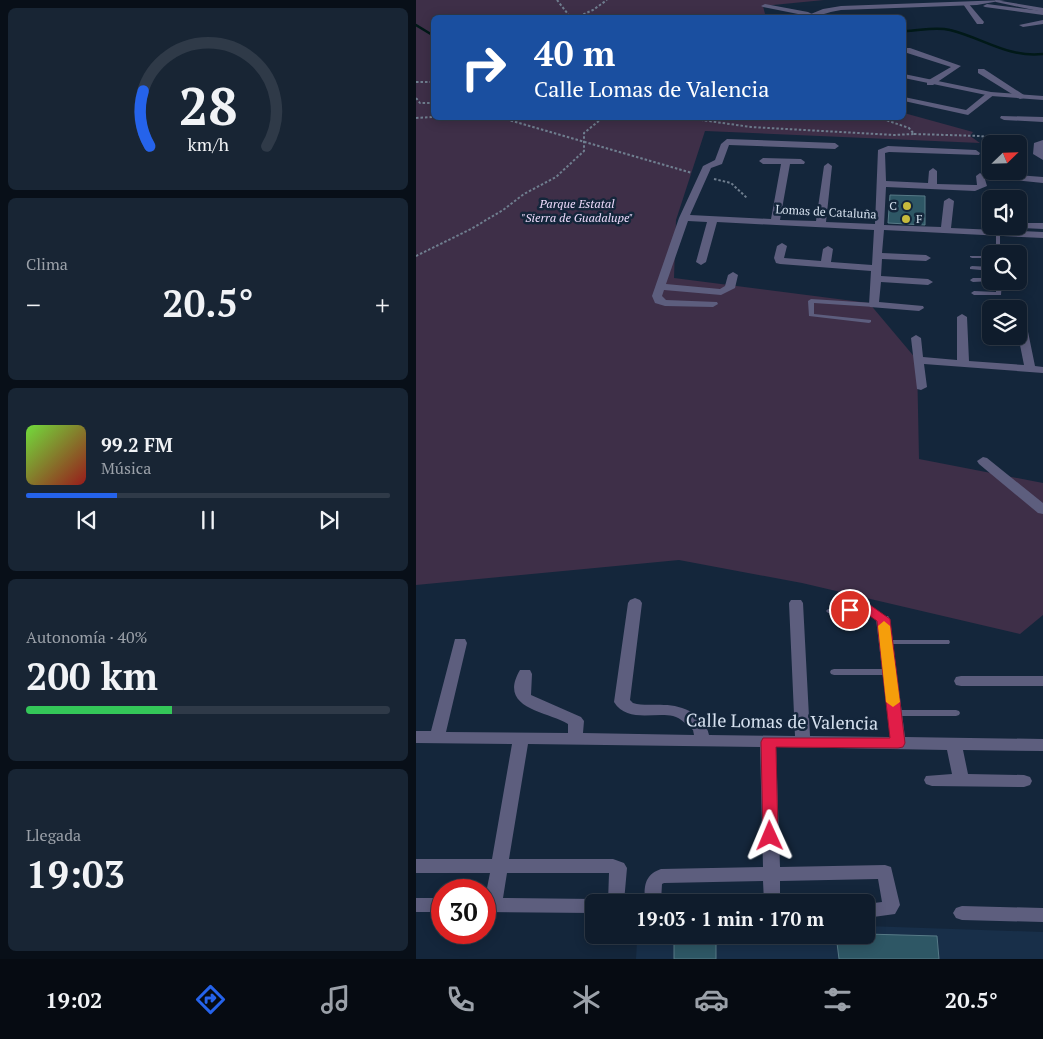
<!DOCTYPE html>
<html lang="es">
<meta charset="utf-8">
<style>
body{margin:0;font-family:"PT Serif",serif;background:#182534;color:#f1f3f6;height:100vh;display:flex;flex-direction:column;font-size:19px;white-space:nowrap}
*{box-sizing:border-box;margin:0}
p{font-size:16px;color:#9ba1a9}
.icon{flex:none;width:28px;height:28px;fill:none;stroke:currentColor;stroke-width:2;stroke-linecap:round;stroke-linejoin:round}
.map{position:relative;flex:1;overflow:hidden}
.side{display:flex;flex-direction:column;gap:8px;padding:8px;background:#080f18;width:416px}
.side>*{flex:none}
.top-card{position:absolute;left:15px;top:15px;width:475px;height:105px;border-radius:8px;box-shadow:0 2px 12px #0003,0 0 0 1px #2f3a48;background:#1a4fa0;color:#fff;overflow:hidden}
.needle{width:32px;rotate:67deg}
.buttons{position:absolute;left:566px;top:135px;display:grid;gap:10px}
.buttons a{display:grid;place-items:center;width:45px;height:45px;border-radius:8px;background:#0f1c2c;box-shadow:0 2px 12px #0003,0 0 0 1px #2f3a48;font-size:25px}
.speed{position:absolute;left:15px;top:879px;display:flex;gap:10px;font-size:25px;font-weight:700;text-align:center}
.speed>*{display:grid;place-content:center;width:65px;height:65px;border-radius:50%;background:#0f1c2c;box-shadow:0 2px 12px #0003,0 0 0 1px #2f3a48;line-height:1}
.speed .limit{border:8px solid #d22;background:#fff;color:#111}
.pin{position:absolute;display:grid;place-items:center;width:42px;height:42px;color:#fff;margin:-21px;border:2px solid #fff;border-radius:50%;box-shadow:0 1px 5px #0007}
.me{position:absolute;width:55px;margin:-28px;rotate:359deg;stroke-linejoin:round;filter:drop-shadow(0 0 4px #0008)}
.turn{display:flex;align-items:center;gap:18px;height:105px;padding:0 20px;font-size:22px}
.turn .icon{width:65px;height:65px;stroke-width:2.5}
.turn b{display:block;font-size:35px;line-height:42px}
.big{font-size:38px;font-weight:700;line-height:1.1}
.side .card{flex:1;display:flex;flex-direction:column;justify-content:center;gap:8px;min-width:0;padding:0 18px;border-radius:8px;background:#182534}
.side .dial{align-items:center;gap:0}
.dial svg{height:130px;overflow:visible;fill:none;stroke:#2f3a48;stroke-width:7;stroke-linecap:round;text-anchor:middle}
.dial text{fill:#f1f3f6;stroke:none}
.song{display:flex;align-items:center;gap:15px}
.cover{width:60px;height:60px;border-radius:8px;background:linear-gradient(135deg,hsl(100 70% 55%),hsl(0 70% 35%))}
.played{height:5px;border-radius:2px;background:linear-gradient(90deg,#2563eb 25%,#2f3a48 25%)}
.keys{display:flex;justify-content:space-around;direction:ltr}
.heat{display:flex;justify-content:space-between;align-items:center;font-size:28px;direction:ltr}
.charge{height:8px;border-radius:4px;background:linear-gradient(90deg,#34c759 40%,#2f3a48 0)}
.trip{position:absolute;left:169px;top:894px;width:290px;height:50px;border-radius:8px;background:#0f1c2c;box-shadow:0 2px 12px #0003,0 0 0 1px #2f3a48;font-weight:700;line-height:50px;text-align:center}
.tab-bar{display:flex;height:80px;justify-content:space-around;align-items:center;background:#060b12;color:#9ba1a9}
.tab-bar .icon{width:35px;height:35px}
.tab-bar .current{color:#2563eb}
.tab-bar b{font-size:22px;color:#f1f3f6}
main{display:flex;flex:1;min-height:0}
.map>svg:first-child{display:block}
.built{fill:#182f49}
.green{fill:#3e2f48}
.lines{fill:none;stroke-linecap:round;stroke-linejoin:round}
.stream{stroke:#011918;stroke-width:2.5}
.building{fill:#2e5765;stroke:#577a87}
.path{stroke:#6f7e8f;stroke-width:2;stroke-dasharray:2.5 2;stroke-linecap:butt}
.service{fill:#5d5e7e;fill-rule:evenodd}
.minor{fill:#5d5e7e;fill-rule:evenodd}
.tertiary{fill:#5d5e7e;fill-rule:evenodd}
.route{fill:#e11d48;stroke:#92132f}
.slow{fill:#f59e0b}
.poi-dot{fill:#c7bb3c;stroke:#14263b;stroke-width:2}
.labels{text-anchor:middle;stroke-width:5;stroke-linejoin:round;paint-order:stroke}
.far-park-label{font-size:12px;font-style:italic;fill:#eddafb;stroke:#14263b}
.far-poi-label{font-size:12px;fill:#d6e1ef;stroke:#14263b;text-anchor:end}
.far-street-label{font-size:12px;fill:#d6e1ef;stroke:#14263b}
.near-street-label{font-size:18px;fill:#d6e1ef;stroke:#14263b}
</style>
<main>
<section class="side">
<div class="card dial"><svg viewBox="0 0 100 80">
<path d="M14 69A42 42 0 1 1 86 69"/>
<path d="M14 69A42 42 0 0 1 10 35" stroke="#2563eb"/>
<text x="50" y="56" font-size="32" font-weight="700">28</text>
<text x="50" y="72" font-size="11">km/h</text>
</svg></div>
<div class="card"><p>Clima</p>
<div class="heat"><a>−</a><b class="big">20.5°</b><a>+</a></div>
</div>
<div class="card">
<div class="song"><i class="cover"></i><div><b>99.2 FM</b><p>Música</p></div></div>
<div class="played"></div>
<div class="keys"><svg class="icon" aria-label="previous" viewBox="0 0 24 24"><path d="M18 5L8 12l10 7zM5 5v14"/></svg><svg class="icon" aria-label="pause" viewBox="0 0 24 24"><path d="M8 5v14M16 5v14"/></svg><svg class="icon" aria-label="next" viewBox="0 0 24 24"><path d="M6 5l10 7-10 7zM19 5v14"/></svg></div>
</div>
<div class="card"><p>Autonomía · 40%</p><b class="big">200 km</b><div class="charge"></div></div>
<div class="card"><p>Llegada</p><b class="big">19:03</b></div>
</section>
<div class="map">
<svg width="627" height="959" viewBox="0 0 627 959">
<rect width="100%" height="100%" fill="#14263b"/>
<!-- built -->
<path class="built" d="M450 926 627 932V959H220L221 941 247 943 249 935H450Z"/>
<!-- green -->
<path class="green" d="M0 0H408L347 6 350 18H18V118H488V113L557 132 554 136 564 143 289 131 260 220 258 278 453 303 501 360 503 459 627 483V615L604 634 386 583 263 560 0 585Z"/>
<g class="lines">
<!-- stream -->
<path class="stream" d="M0 25 18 36
M488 31C503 31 519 26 534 30 567 38 592 58 627 54"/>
</g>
<!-- building -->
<path class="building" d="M474 195 509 196V225L472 223Z
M450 934 521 936 523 959H423L420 935Z
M258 935H300V959H258Z"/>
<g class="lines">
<!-- path -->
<path class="path" d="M141 0 155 18
M159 18 177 10 191 0
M0 82H18
M0 98 4 103H18
M0 118 18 117
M86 118 276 173
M271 118 335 127 478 135 498 134 493 128 464 118
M498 134 564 136 610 143
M298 179 315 183 331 198
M0 256 55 229 87 210 108 194 140 177 168 151V133L184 120 194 118"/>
<!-- service -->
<path class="service" d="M580 232H584V254H580Z
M554 256H575V258H556L554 257Z
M556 266 575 267V271L554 269V267Z
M557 278H575V281H576L557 282 555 281 554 280Z
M580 281H586L585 295H558L555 293 558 291 580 292Z
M395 299 458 303 461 305 458 307 398 303V314L455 320V322L453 323 393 316 392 301Z
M454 607H456L469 617 471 619 469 621H465L453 611 414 613H412L410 611 412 609H414Z
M467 640H533L534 642 533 644H467L466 642Z
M418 669H473L476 670 477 672 476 674 473 675H418L415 674 414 672 415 670Z
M479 710H540L543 711 544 713 543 715 540 716H479L476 715 475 713 476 711Z"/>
<!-- minor -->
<path class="minor" d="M579 0 627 8V12L580 2Z
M548 3H552L568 22 567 24H561L547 4Z
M349 4 392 12 396 14 392 16 347 7 345 6Z
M627 20V24L607 27 603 25Z
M488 48H494L545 66 517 85H511V81L535 67 488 52Z
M562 69H568L611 97 604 99 562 73Z
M572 92 579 94 552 115 488 101V97L550 110Z
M585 116 627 117V122L588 120 584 118Z
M311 139 419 143 423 146 419 149 313 145 306 164 295 168 274 215 355 219 365 164H347L343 161 347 158 385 159 389 162 388 164H374L364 220 400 221 408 166 412 163 416 166 410 222 459 224 462 150 472 146 560 150 564 153 563 155 473 152 469 153 470 181 512 183 513 171 517 168 521 171V184L559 185H561L560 176 564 173 568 176 571 186 559 191 470 187 468 225 525 227 528 201 533 198 538 201 535 228 627 232V238L468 230 466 253 510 255 515 258 510 261 466 259 465 276 512 279 517 282 512 285 465 282 463 302 507 306 508 308 503 311 454 307 453 305 455 271 364 264 360 263 358 258 361 246 366 243 371 246 368 258 405 261 407 249 412 246 417 249 415 262 456 265 458 230 301 222 290 262 285 265 280 262 291 222 272 221 250 284 304 289 309 286 312 275 317 272 322 275 319 288 305 295 248 290 246 296 250 300 301 302 302 304 297 307 249 306 239 303 236 296 263 218 287 166 299 160 305 144Z
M627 140V160L617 154 618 143Z
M601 175 627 177V183L598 180 596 178Z
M609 223H627V229L606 228V224Z
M546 314 551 317 553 361 608 365 602 335V316L609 317 619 366 627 367V373L508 364 511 387 505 390 501 389 495 338 500 335 505 338 507 357 541 360V317Z
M567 457 571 458 627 503V514L622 513 563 464 561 461Z
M219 598 224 600 226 603 214 700 217 703C227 706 238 704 248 705 267 705 289 715 293 735L379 736 373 603 375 600H385L387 603 394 736 474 737 460 619 462 616H472L474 619 489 737 627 739V751L547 750 552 774 608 775 614 777 616 781 614 785 608 787 516 786 510 784 508 780 510 776 536 774 531 750 360 747 364 867 469 865 475 867 484 905 479 914 450 918V904L466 902 462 879 364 881V902H348L347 881 248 883 246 884 245 902H229C228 887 228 875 245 869L347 867 344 747 112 744 93 859H197L208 863 211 868 208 902H192L193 873H91L87 898 178 899 185 902H178V913L69 912V898L74 873H0V859H76L96 744 0 743V731H15L39 639H49L51 643 30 732 152 733V724C131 711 81 709 104 670H114L116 674 115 695 165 717 168 721 167 733 278 735 277 730C271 725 265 718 257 716 238 712 211 723 198 702L212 603 214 600Z
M545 676H627V686H545L540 685 538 681 540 677Z
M0 898H26V912H0Z
M546 906 627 908V922L546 920 540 918 537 913 540 908Z"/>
<!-- tertiary -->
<path class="tertiary" d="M589 0 561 5 425 10C411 12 399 18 385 18L407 9 425 6Z
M571 4 627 11V15L569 7 567 6Z
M488 74 575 92 627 96V100L575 96 488 78Z"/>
</g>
<!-- route -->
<path class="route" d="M454 605 474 619 489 743 487 747 482 748 360 747 362 836 360 840 354 842 349 840 347 836 345 742 347 738H474L461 621 451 614H434L427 610 434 606Z"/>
<!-- slow -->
<path class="slow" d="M468 621 474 626 484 702 477 707 470 702 462 626Z"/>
<!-- markers -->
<g class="poi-dot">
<circle cx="491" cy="206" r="5"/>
<circle cx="490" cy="219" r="5"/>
</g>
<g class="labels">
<!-- far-park labels -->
<g class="far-park-label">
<text x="161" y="208">Parque Estatal<tspan x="161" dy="14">"Sierra de Guadalupe"</tspan></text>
</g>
<!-- far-poi labels -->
<g class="far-poi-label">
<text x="481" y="210">C</text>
<text x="500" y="223" text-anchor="start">F</text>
</g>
<!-- far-street labels -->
<g class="far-street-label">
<text transform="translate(410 212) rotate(3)" y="4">Lomas de Cataluña</text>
</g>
<!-- near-street labels -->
<g class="near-street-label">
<text transform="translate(366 722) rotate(1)" y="6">Calle Lomas de Valencia</text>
</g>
</g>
</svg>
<div class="buttons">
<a><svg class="needle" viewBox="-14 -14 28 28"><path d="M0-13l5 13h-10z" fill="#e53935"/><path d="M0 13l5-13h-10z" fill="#9ba1a9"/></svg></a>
<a><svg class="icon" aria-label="sound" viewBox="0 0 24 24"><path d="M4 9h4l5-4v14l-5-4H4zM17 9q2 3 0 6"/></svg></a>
<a><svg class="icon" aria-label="search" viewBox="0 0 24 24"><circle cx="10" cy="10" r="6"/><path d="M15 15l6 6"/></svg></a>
<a><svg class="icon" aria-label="layers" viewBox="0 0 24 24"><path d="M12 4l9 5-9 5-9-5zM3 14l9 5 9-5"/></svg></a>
</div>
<div class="speed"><div class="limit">30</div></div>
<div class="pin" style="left:434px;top:610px;background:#d93025"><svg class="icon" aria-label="arrive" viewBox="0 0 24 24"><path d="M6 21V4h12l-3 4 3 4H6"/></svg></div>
<svg class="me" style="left:354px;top:836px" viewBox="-20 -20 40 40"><path d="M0-17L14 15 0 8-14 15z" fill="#e11d48" stroke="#fff" stroke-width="4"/></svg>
<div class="trip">19:03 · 1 min · 170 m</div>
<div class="top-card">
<div class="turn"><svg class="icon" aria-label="right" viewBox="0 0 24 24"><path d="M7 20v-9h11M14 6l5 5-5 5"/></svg><div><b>40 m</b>Calle Lomas de Valencia</div></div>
</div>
</div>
</main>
<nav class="tab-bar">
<b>19:02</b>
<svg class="icon current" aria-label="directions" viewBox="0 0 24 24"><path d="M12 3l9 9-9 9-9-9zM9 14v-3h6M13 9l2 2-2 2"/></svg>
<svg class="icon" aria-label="music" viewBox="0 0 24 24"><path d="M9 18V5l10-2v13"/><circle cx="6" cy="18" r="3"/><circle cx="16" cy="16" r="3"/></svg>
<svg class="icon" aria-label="phone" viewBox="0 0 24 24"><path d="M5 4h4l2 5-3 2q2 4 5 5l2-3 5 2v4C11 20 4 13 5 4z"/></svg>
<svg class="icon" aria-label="climate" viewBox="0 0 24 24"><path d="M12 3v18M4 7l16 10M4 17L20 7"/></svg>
<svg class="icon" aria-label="car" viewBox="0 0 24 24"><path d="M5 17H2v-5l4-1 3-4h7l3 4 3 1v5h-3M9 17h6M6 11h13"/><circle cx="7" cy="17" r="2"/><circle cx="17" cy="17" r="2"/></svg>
<svg class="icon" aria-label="filters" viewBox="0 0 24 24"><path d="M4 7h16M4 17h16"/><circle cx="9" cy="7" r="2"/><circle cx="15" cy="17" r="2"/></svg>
<b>20.5°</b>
</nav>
